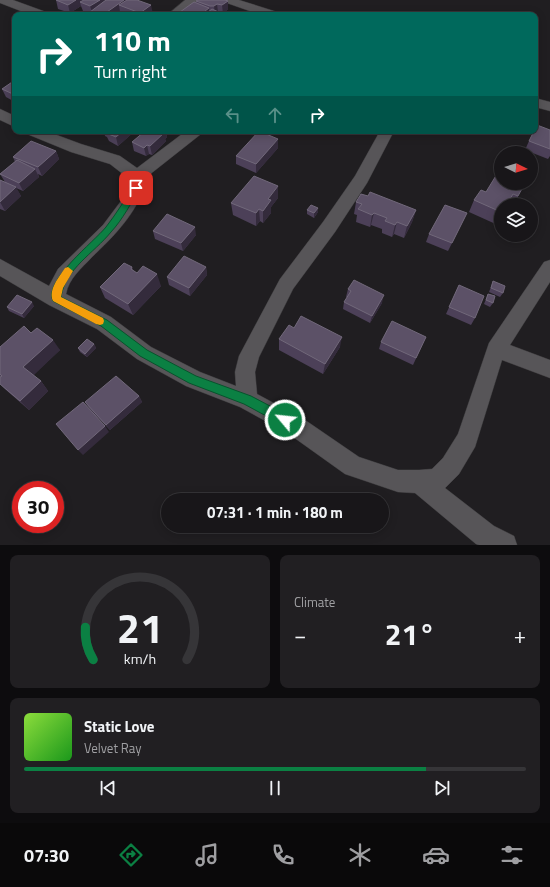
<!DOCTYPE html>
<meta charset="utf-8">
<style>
body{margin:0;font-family:"Titillium Web",sans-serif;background:#211f22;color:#f1f3f6;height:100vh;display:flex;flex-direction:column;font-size:15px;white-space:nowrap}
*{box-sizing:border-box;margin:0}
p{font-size:13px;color:#9f9fa2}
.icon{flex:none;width:22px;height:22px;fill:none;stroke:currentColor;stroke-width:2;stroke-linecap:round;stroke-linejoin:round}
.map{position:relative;height:545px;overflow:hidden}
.side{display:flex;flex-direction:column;gap:10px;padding:10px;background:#0d0c0e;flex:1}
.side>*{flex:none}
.guide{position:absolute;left:12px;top:12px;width:526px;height:122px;border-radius:8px;box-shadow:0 2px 10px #0003,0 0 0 1px #363538;background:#00695c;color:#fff;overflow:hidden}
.needle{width:26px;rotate:95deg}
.controls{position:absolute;left:494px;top:146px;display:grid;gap:8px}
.controls a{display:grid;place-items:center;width:44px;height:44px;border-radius:50%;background:#181619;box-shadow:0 2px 10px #0003,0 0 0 1px #363538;font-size:20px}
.speed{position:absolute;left:12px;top:481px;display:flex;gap:8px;font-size:20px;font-weight:700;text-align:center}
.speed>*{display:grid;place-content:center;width:52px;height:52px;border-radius:50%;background:#181619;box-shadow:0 2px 10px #0003,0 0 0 1px #363538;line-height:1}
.speed .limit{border:6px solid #d22;background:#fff;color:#111}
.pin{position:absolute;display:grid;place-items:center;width:34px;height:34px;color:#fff;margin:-17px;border-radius:8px;box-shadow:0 2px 6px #0006}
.me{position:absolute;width:44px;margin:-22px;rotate:298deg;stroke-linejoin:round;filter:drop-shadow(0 0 3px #0008)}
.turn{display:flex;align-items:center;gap:14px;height:84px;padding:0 16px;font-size:18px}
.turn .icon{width:52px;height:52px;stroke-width:2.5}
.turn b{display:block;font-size:28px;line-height:34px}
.lanes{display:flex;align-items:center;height:38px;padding:0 16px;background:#0003;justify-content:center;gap:20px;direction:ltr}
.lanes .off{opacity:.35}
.big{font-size:30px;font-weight:700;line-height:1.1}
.side .card{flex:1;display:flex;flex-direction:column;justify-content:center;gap:6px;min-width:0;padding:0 14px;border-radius:8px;background:#211f22}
.side .dial{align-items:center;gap:0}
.dial svg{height:104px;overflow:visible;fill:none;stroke:#363538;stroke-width:7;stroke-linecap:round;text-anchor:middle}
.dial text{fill:#f1f3f6;stroke:none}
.song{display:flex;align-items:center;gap:12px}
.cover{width:48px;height:48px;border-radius:6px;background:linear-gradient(135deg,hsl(90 70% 55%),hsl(120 70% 35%))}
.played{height:4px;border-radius:2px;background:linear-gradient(90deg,#0b8043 80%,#363538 80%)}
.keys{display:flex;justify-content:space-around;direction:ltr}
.heat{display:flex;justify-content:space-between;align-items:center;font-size:22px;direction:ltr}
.side .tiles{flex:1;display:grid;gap:10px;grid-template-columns:1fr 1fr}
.card:last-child{grid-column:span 2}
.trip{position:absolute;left:161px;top:493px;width:228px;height:40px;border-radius:20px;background:#181619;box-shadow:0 2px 10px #0003,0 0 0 1px #363538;font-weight:700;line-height:40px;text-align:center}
.tabs{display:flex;height:64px;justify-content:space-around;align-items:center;background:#0a090a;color:#9f9fa2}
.tabs .icon{width:28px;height:28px}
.tabs .current{color:#0b8043}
.tabs b{font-size:18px;color:#f1f3f6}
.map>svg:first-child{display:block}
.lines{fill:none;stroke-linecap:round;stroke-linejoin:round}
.minor-casing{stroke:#39383a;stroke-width:1}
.minor{fill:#575558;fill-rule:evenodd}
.wall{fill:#4c4058}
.shaded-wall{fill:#342b3c}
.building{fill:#5c5167;stroke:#71687a}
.route{fill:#0b8043;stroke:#07532c}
.slow{fill:#f59e0b}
</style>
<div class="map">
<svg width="550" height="545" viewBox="0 0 550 545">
<rect width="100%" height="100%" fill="#201e21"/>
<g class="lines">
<!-- minor casing -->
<g class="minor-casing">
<path id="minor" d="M0 0H13L46 12 48 15H31L0 3Z
M185 0H198L180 15H167Z
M222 0H239L277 12 279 15H261L224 2Z
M535 98 550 102V111L535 107Z
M0 109 15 116V127L0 120Z
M25 131H46L81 144 120 156 137 168 186 131H203L201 134 144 179C144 207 111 239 92 257 81 269 69 278 66 294L111 317 151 347 200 372 236 386 235 372 239 356 280 279 323 222 355 176 380 131H394L367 183 335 232 293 289 259 357 255 372 257 394 305 420 359 457 398 470H419L432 469 443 458 458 434 489 343 544 262 550 260V282L510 345 550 360V378L502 360 475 447 459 474 445 488 494 526 514 536 517 545H479L476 544 415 493 398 492 345 474 289 434 240 407 186 386 137 359 97 329 49 305 0 276V259L49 286 58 269 103 225 121 201 128 188V178L110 164 71 152 27 134Z"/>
</g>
<!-- minor -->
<use href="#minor" class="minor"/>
</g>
<!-- wall -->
<path class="wall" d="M56 0H137L153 14 151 15H124L121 14 120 12 88 13 83 11 81 6 70 13 58 9Z
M196 1H228V9L223 14 225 15H181L180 12 196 3Z
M15 80V102L6 97 2 89Z
M550 130V156L548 159 525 150 529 141Z
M104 131H135L118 146 109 141 107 137 105 136Z
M145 131H166L167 137 165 139 166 141 152 155 149 154 146 156 134 151 132 142Z
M278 148 256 173 236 164V156Z
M56 151 59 159 42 176 38 174 39 177 23 191 16 188 21 196 5 211 0 209V180L5 182 0 174 15 162 13 157Z
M519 183 518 197 515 201 501 205V224L500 226 469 212 474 200 486 192Z
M368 196 416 210 412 222 404 238 394 234 392 237 382 233V229L371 225 370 227 356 222 357 215 354 214 356 202Z
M278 198 271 207V213L263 223 260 221 256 226 233 215 231 203Z
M307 210 318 212 314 218 307 214Z
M467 213 448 251 426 242 429 234Z
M153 231 196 235 183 251 155 239Z
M132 267 133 271 161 286 133 315 105 298 100 287Z
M206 267 207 275 190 296 169 285 167 277Z
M493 281 503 293 500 297 489 292Z
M459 285 475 318 471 325 446 314Z
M348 289 382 303 370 323 343 309 344 302 347 297H346Z
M488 294 493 303 490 307 484 304Z
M34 306 24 318 9 311 7 307Z
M294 328 340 347 323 374 279 350V339Z
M31 333 60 350 33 375 41 381 48 391 29 410 6 390 0 384V377H1L0 376V347Z
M426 337 413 365 379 349 381 342Z
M94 344 96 348 87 357 80 352 78 348Z
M139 396 142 402 110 430 89 408 85 402Z"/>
<!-- shaded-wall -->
<path class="shaded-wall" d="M76 0H92L80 2 81 6 70 13 68 5Z
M100 0H115L93 15 90 6Z
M124 0H128L119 5 120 12 116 15H107V12Z
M228 1V9L223 14 222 5Z
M217 4 218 12 215 14 214 6Z
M151 5 153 14 151 15H141L140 13Z
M209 8 210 15H200Z
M123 131H135L118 146 116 137Z
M162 131H166L167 137 165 139 166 141 152 155 150 146Z
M278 139V148L256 173V164Z
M147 145 149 154 146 156 144 148Z
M56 151 59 159 42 176 38 167Z
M35 169 39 177 23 191 19 183Z
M278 186V198L271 207V213L263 223V211L268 199Z
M16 187 21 196 5 211 0 202Z
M318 208V212L314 218V213Z
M259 209 260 221 256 226V213Z
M416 210 412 222 404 238 407 226Z
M374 213 371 225 370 227 372 215Z
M397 222 394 234 392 237 395 225Z
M195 227 196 235 183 251 181 243Z
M206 267 207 275 190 296 189 288Z
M157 274 161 286 133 315 128 304Z
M384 295 382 303 370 323 372 316Z
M32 302 34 306 24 318 22 314Z
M342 337 340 347 323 374 325 364Z
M53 340 60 350 32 377 23 367Z
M94 344 96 348 87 357 85 354Z
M41 381 48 391 29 410 20 401Z
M139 396 142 402 110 430 106 425Z
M105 426 109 432 83 455 78 450Z"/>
<!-- building -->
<path class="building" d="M56 0H76L68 5Z
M84 0H100L90 6 80 2Z
M106 0H124L107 12 115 15H86Z
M127 0H137L151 5 140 13 119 5Z
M198 0H225L228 1 222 5 217 4 214 6H210L196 1Z
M194 2 209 8 200 15H188L180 12Z
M212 9 225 15H204Z
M15 80V95L2 89Z
M537 125 550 130V149L529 141 534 131H535V130Z
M108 131H123L116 137 106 133Z
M145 131H162V132L164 133 150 146 147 145 144 148 132 142Z
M259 131 278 139 256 164 236 156Z
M31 141 56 151 38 167 13 157Z
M17 160 35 169 19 183 0 174Z
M497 174 501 175V183H519L524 185 518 196 513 194 510 199 522 204V205H501V212L474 200 481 190 486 192Z
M254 176 278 186 268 199 271 200 263 211 259 209 256 213 231 203Z
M0 180 16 187 0 202Z
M370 192 416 210 407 226 397 222 395 225 385 221 387 218 374 213 372 215 358 209 362 204 356 202 361 194 368 196Z
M311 205 318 208 314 213 307 210Z
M445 205 467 213 452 243 429 234Z
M167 214 195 227 181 243 153 231Z
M184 256 206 267 189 288 167 277Z
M124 263 132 267 131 269 137 273 143 266 157 274 128 304 100 287Z
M354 280 384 295 372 316 344 302 351 291 348 289Z
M493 281 505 286 503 293 491 288Z
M459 285 484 296 475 318 449 307Z
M488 294 495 296 493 303 486 300Z
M17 295 32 302 22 314 7 307Z
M301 316 342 337 325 364 279 339 289 325 294 328Z
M392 321 426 337 416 358 381 342Z
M24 326 31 333 37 328 53 340 23 367 41 381 20 401 0 384V377L2 376 0 374V347Z
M87 339 94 344 85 354 78 348Z
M116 376 139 396 106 425 85 402Z
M83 402 105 426 78 450 56 424Z"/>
<!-- route -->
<path class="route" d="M136 185 140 188C131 203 123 219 111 232 94 253 65 269 61 297L107 320 147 350 196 376 251 396 289 416 290 420 289 424 285 425 281 424 244 404 189 383 140 356 101 326 53 301C43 281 94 242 106 227 116 214 125 200 133 186Z"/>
<!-- slow -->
<path class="slow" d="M68 267 73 271 63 288 61 297 103 318 104 321 103 324 100 325 96 324 53 301C48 290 59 277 65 268Z"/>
</svg>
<div class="controls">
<a><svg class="needle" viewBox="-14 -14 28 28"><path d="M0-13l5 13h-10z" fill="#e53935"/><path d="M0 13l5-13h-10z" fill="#9f9fa2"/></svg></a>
<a><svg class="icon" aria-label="layers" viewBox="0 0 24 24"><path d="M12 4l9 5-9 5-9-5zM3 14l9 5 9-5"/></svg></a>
</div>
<div class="speed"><div class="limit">30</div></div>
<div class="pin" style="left:136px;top:188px;background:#d93025"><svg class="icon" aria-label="arrive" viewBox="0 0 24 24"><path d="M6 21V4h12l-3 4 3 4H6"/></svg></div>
<svg class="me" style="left:285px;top:420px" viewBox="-20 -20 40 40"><circle r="17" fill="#0b8043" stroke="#fff" stroke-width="3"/><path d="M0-11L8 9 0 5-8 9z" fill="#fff"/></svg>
<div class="trip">07:31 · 1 min · 180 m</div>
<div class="guide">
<div class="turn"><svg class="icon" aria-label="right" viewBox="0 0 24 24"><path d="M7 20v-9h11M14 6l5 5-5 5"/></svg><div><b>110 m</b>Turn right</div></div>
<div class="lanes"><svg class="icon off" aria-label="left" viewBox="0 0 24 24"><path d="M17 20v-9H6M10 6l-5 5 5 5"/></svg><svg class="icon off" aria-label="ahead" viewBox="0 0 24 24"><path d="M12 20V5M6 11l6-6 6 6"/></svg><svg class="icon" aria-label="right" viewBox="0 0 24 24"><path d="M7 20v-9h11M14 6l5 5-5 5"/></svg></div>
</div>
</div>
<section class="side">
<div class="tiles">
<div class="card dial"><svg viewBox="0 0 100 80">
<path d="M14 69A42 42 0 1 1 86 69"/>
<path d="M14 69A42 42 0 0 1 8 44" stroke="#0b8043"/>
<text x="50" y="56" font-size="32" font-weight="700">21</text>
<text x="50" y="72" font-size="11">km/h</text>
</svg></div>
<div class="card"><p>Climate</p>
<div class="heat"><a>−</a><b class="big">21°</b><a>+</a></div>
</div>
<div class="card">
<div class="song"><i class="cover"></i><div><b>Static Love</b><p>Velvet Ray</p></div></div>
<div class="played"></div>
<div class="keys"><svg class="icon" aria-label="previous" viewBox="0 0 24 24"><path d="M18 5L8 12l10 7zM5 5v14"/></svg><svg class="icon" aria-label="pause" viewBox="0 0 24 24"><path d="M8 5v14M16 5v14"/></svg><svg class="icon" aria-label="next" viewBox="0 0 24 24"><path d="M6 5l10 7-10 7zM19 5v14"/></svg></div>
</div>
</div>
</section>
<nav class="tabs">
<b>07:30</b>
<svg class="icon current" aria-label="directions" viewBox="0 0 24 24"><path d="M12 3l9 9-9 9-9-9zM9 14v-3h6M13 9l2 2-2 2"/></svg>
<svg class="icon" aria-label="music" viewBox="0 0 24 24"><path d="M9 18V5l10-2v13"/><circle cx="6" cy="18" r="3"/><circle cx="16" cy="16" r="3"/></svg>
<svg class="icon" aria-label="phone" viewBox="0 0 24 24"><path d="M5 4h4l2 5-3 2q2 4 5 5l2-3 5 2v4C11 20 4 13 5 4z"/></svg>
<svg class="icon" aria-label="climate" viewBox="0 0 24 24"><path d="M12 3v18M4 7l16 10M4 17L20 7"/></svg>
<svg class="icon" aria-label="car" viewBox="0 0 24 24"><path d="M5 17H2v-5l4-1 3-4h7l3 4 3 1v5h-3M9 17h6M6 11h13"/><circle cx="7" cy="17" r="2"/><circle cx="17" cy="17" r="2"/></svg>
<svg class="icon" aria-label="filters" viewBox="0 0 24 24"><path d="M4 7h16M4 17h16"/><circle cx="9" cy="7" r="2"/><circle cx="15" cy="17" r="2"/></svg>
</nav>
